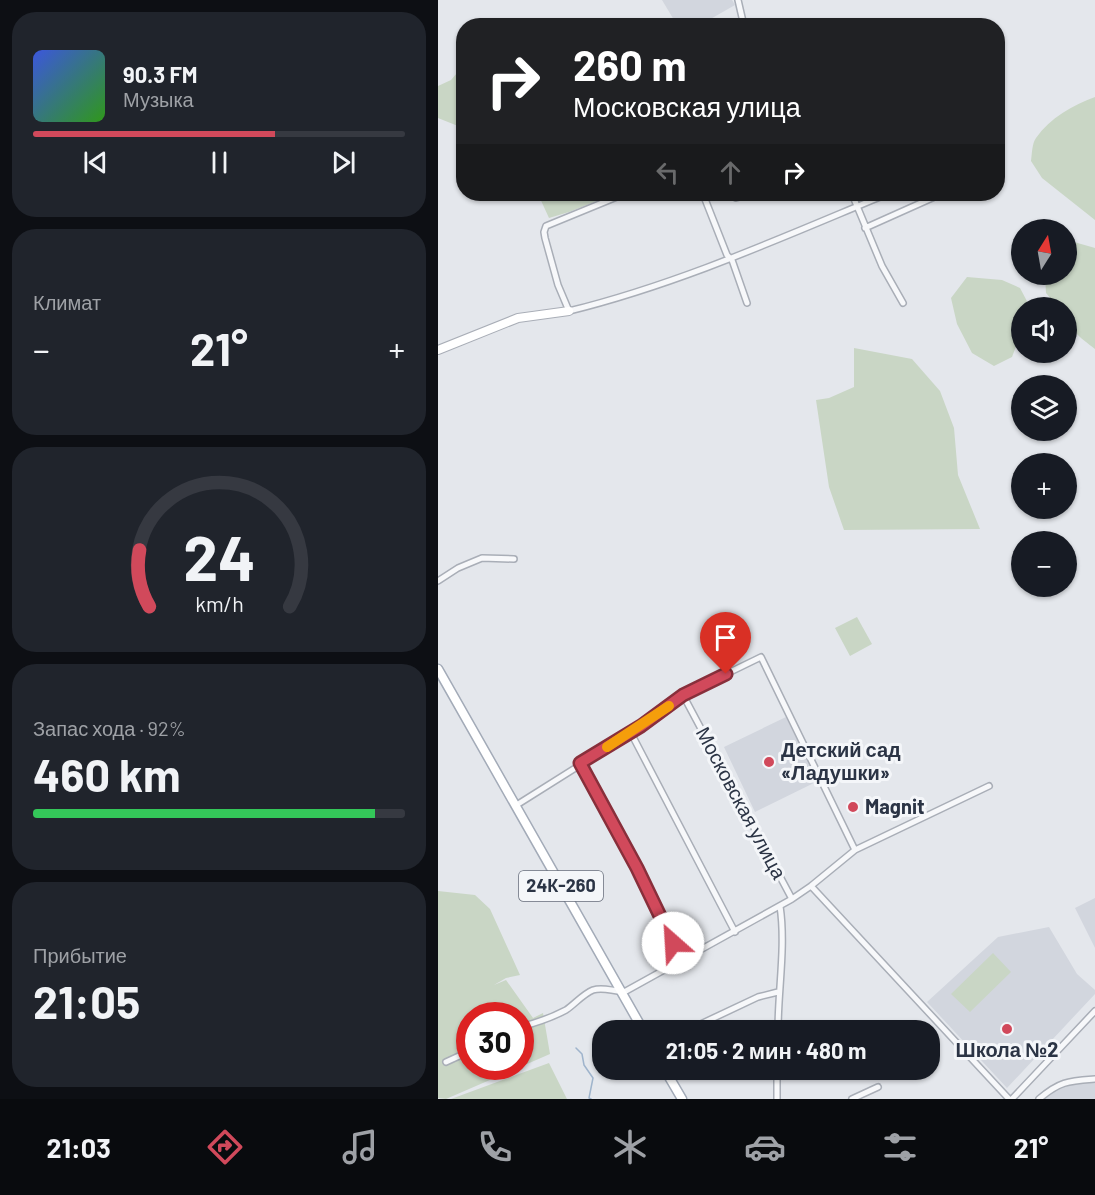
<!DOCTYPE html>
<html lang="ru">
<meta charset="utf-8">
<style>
body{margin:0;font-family:Barlow,sans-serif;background:#20242c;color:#f1f3f6;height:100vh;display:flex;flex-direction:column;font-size:22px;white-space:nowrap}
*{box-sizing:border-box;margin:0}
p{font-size:20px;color:#9ea1a6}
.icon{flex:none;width:33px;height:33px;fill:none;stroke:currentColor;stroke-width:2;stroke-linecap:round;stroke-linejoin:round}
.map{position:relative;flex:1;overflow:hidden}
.panel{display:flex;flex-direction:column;gap:12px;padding:12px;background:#0d0f14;width:438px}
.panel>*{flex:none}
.top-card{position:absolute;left:18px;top:18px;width:549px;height:183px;border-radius:24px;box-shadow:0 2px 4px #0004;background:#202124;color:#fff;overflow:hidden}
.needle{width:39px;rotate:11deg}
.buttons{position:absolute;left:573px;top:219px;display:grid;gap:12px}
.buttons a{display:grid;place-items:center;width:66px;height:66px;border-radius:50%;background:#171b24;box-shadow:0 2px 4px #0004;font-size:30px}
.speed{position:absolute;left:18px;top:1002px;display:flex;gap:12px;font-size:30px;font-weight:700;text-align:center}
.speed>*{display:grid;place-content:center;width:78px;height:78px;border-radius:50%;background:#171b24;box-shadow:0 2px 4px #0004;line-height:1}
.speed .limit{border:9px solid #d22;background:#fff;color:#111}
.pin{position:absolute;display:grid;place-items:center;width:51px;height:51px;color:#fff;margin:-62px -26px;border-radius:50% 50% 50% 0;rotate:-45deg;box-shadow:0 0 6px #0007}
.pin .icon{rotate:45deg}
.me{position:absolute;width:66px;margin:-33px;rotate:334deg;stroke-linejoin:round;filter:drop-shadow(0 0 4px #0008)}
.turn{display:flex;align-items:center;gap:21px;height:126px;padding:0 18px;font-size:27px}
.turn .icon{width:78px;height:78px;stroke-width:2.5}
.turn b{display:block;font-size:42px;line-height:51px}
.lanes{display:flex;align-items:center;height:57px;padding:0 18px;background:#0003;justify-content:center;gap:30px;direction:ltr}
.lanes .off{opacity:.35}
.big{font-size:45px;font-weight:700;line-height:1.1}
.panel .tile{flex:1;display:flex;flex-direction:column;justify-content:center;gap:9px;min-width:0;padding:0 21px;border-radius:24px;background:#20242c}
.panel .dial{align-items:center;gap:0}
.dial svg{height:156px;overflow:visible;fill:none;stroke:#363941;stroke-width:7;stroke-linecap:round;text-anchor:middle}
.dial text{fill:#f1f3f6;stroke:none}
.song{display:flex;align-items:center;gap:18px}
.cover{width:72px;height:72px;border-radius:9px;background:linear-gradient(135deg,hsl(230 70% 55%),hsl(110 70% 35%))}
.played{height:6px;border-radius:3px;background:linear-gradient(90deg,#d1495b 65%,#363941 65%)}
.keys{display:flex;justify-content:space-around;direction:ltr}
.heat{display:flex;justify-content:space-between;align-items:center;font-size:33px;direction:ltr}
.charge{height:9px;border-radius:4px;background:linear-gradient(90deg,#34c759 92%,#363941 0)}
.trip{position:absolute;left:154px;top:1020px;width:348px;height:60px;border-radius:24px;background:#171b24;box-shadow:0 2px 4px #0004;font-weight:700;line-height:60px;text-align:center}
.menu{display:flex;height:96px;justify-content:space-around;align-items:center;background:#090b0e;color:#9ea1a6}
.menu .icon{width:42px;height:42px}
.menu .active{color:#d1495b}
.menu b{font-size:27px;color:#f1f3f6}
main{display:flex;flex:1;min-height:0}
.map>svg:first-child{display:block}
.built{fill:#d2d6de}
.green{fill:#c9d6c5;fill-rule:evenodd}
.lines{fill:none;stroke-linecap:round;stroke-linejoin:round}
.stream{stroke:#9fb4cc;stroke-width:1.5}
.street-casing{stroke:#a9aeb7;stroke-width:8}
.secondary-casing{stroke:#a9aeb7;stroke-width:10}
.primary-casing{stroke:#a3abb8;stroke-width:11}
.street{stroke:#f7f8fa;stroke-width:5}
.secondary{stroke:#fff;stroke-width:8}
.primary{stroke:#fff;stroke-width:8}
.route-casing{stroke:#882f3b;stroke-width:15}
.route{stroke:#d1495b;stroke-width:10}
.slow{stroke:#f59e0b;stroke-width:10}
.poi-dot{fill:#d1495b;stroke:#f4f6f9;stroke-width:2}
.labels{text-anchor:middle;stroke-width:6;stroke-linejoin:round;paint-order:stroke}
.shield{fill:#f4f6f9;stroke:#676e7b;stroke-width:1.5}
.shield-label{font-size:18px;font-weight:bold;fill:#2b3445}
.poi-label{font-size:20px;font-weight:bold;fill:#2b3445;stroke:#f4f6f9;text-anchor:start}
.street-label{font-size:20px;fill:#2b3445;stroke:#f4f6f9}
</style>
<main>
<section class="panel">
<div class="tile">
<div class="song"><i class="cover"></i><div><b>90.3 FM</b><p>Музыка</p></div></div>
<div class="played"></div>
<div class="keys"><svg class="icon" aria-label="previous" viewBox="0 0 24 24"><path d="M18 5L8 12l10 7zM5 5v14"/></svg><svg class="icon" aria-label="pause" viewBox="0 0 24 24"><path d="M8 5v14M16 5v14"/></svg><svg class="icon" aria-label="next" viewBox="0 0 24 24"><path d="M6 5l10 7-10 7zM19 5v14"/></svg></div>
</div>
<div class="tile"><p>Климат</p>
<div class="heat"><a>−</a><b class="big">21°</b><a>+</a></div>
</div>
<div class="tile dial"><svg viewBox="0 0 100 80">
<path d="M14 69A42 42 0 1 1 86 69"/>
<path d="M14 69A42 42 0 0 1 9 40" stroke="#d1495b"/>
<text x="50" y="56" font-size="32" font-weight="700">24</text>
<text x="50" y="72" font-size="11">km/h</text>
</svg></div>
<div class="tile"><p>Запас хода · 92%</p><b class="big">460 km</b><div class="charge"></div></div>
<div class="tile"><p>Прибытие</p><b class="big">21:05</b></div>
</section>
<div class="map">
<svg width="657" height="1099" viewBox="0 0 657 1099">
<rect width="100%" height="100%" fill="#e4e7ec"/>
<!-- built -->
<path class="built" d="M224 0H294L297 5 262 25H239Z
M348 717 380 781 317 812 286 747Z
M657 898V948L637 908Z
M611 927 639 974 657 990V994L569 1088 489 1002 560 937Z
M640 1082H657V1099H606L621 1088Z"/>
<!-- green -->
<path class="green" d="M25 66V128L0 118V86L13 80Z
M657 97V220L604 178 593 161C594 154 594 143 598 138 612 118 635 105 657 97Z
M100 194H176L131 212 111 218Z
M629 240 657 248V349C642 337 628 329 628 308L620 307 608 293 607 275 628 274Z
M529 277 564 280 582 288 591 305 590 307 584 308 583 333 574 357 556 366 534 353 519 324 513 298Z
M416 348 474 359 502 391 516 428 520 475 542 529 406 530 391 487 378 400 391 398 416 387Z
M419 617 434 644 412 656 397 628Z
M0 891 37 895 52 909 82 975 68 978 56 985 68 980 95 1018 105 1013 112 1054 8 1099 0 1098ZM32 1016H82V1066H32Z
M555 953 573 972 532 1012 513 994Z
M111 1063 129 1099H13Z"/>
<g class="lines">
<!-- stream -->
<path class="stream" d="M138 1048 144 1054 146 1065 155 1078 151 1098 153 1099"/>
<!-- street casing -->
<g class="street-casing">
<path id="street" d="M300 0 306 26
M186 194 108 226 106 232 107 238 120 285 131 311C241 284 345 237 449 194
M265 194 289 255 294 260 309 303
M414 194 444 266 465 303
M298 198 313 194
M427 228 503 194
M0 581 20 568 44 558 76 559
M245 695 323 657 417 850
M193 733 297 932
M142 763 199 868 244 961
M77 806 193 733 245 695 354 899
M373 886 571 1099
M82 1027C98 1023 113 1018 128 1010 137 1004 145 994 155 990 167 986 177 993 188 991L354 899 373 886 417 850 551 786
M250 1030 320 997 340 992
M340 1030C340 990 348 946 342 906
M8 1062 32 1051
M339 1099V1070
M414 1099 440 1087
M574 1099 657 1011
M601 1099C622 1081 631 1081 657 1079"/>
</g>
<!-- secondary casing -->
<g class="secondary-casing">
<path id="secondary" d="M0 350 80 318 131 311"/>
</g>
<!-- primary casing -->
<g class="primary-casing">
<path id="primary" d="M0 669 205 1030
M227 1070 244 1099"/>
</g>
<!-- street -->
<use href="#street" class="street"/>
<!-- secondary -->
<use href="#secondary" class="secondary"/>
<!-- primary -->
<use href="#primary" class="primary"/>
</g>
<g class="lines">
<!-- route casing -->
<g class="route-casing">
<path id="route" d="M235 943 199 868 142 763 203 726 245 695 288 674"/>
</g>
<!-- route -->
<use href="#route" class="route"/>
<!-- slow -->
<path class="slow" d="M169 747 231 706"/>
</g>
<!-- markers -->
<g class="poi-dot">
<circle cx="331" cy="762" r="6"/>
<circle cx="415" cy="807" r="6"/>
<circle cx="569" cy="1029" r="6"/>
</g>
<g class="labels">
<!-- shield labels -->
<rect class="shield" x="81" y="871" width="84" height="30" rx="4.5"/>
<g class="shield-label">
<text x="123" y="892">24К-260</text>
</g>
<!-- poi labels -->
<g class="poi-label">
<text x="343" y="757">Детский сад<tspan x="343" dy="23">«Ладушки»</tspan></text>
<text x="427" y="814">Magnit</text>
<text x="569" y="1057" text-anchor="middle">Школа №2</text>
</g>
<!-- street labels -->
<g class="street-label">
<text transform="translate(303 803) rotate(62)" y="7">Московская улица</text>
</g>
</g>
</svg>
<div class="buttons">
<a><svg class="needle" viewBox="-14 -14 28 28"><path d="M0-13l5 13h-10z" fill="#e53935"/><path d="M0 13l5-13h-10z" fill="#9ea1a6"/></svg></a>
<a><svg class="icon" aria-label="sound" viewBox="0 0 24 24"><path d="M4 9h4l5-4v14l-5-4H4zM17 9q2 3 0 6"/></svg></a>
<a><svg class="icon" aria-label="layers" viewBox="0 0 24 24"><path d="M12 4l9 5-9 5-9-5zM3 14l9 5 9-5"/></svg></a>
<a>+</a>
<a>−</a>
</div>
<div class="speed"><div class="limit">30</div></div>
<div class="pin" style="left:288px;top:674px;background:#d93025"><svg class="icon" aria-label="arrive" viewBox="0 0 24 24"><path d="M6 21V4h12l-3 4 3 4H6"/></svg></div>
<svg class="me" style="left:235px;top:943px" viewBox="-20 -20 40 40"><circle r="19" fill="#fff"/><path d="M0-13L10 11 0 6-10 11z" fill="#d1495b"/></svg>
<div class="trip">21:05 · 2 мин · 480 m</div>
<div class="top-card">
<div class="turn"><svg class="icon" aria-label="right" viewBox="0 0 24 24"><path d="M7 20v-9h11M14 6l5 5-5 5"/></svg><div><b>260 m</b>Московская улица</div></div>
<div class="lanes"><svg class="icon off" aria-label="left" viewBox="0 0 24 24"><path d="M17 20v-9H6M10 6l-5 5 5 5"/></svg><svg class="icon off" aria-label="ahead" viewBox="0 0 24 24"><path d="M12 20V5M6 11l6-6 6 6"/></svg><svg class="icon" aria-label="right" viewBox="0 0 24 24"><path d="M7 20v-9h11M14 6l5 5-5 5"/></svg></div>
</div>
</div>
</main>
<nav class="menu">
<b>21:03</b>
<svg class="icon active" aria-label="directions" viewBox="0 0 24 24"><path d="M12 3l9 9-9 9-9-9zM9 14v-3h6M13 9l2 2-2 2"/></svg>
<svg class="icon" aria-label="music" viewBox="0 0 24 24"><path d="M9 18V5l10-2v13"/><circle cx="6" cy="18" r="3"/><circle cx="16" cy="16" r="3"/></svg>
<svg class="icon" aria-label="phone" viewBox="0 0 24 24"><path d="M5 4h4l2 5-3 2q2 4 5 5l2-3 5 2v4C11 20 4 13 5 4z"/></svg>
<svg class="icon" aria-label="climate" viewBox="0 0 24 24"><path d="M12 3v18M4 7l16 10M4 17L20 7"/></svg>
<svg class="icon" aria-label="car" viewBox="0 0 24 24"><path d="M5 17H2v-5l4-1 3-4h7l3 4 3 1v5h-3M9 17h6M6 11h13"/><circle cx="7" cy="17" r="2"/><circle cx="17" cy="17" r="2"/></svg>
<svg class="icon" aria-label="filters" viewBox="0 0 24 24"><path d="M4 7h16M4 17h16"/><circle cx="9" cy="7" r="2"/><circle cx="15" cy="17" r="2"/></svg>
<b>21°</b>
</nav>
